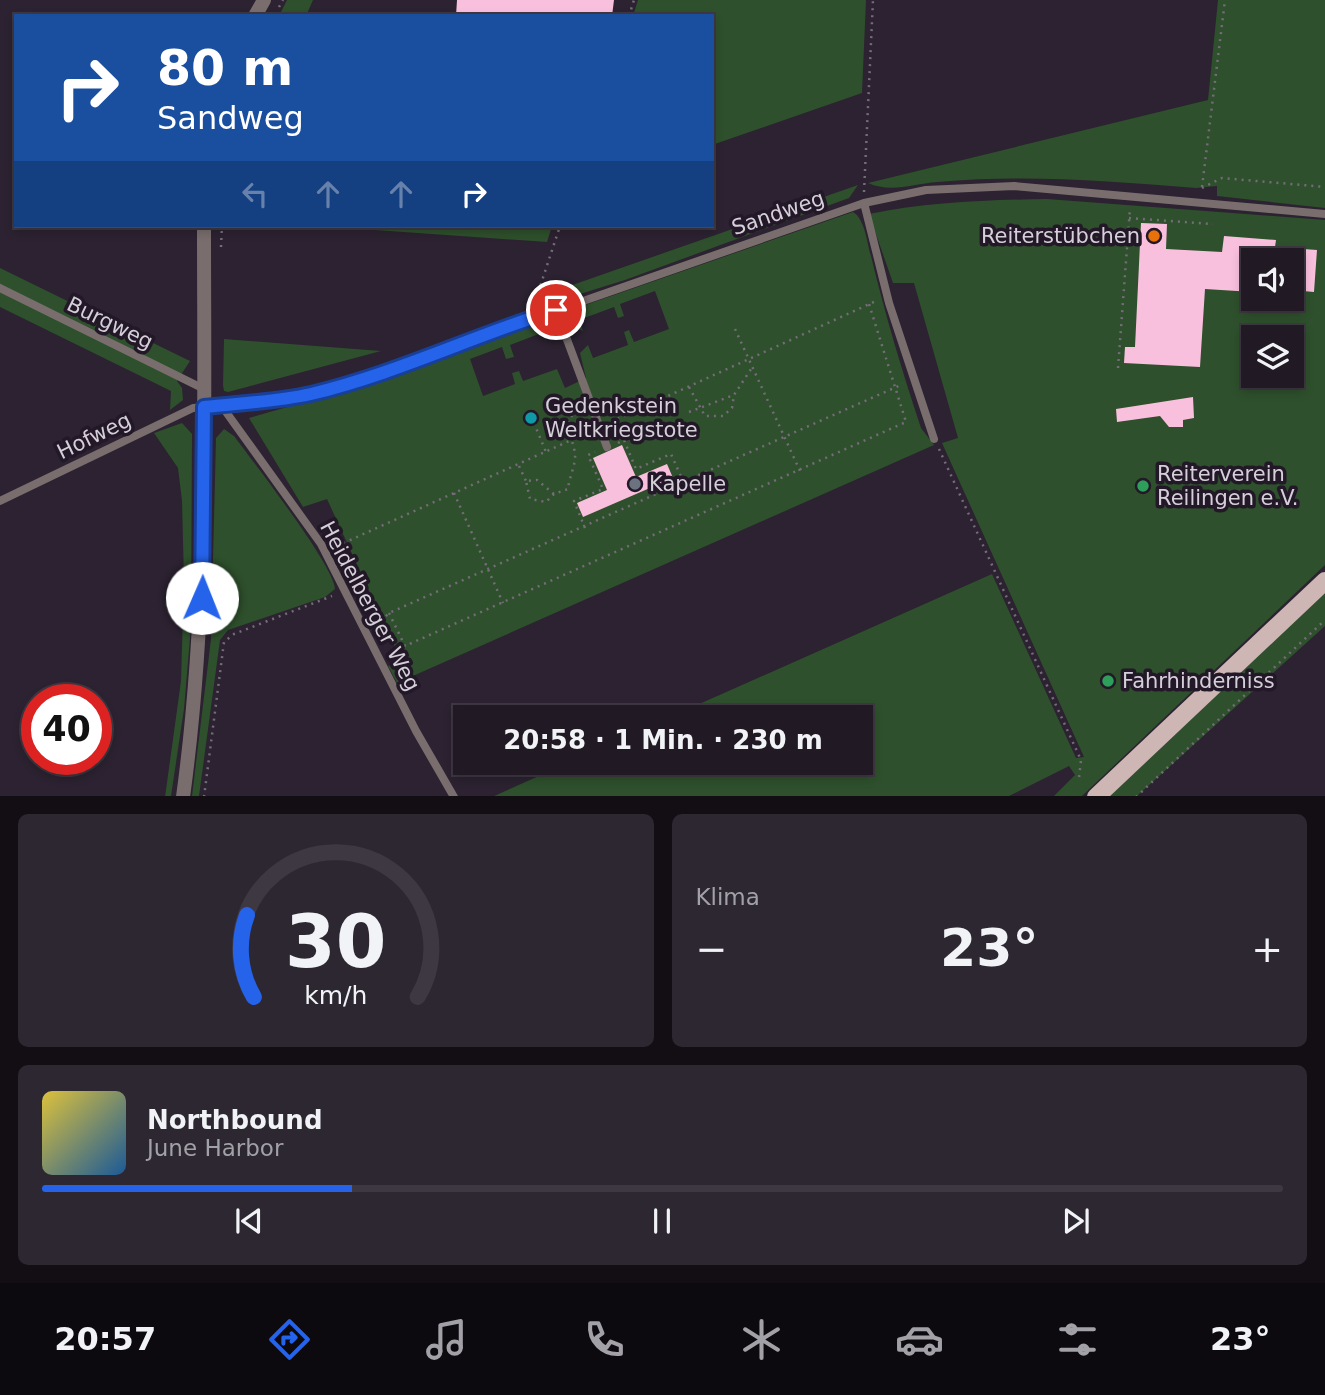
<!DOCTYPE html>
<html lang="de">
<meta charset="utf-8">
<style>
body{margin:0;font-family:"DejaVu Sans",sans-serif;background:#2d2732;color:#f1f3f6;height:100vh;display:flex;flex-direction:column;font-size:26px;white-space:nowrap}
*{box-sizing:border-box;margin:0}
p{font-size:23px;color:#a2a1a7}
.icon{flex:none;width:38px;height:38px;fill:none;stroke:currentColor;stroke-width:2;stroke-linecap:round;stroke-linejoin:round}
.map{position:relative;height:796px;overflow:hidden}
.sheet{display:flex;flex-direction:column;gap:18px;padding:18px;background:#120e14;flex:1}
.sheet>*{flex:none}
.banner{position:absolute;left:14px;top:14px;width:700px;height:214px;border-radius:0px;box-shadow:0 4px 10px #0003,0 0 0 2px #3e3842;background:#1a4fa0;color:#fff;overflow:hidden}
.tools{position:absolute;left:1241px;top:248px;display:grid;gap:14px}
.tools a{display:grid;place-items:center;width:63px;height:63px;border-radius:0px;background:#211a25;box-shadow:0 4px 10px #0003,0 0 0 2px #3e3842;font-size:35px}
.speed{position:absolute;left:21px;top:684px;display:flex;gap:14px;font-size:35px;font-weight:700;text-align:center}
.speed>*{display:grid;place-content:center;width:91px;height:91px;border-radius:50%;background:#211a25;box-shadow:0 4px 10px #0003,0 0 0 2px #3e3842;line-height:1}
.speed .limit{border:10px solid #d22;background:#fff;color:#111}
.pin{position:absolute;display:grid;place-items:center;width:60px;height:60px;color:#fff;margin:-30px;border:4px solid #fff;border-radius:50%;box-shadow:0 2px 7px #0007}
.me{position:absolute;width:77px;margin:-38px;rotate:1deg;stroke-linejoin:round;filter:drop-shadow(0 0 5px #0008)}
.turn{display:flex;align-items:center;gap:24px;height:147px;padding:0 28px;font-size:32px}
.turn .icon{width:91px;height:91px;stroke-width:2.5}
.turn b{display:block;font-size:49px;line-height:60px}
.lanes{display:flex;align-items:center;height:66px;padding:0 28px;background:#0003;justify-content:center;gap:35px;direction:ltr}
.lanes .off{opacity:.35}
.big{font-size:52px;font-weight:700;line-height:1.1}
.sheet .card{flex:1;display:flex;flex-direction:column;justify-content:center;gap:10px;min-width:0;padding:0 24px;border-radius:10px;background:#2d2732}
.sheet .dial{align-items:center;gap:0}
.dial svg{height:182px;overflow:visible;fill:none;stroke:#3e3842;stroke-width:7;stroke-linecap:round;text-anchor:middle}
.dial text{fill:#f1f3f6;stroke:none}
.song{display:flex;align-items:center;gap:21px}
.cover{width:84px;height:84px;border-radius:10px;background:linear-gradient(135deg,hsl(50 70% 55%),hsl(210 70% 35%))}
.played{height:7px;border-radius:4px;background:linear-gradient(90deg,#2563eb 25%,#3e3842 25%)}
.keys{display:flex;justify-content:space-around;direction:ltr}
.heat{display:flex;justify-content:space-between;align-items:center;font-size:38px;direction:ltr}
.sheet .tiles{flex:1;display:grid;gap:18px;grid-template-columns:1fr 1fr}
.card:last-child{grid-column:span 2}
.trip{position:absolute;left:453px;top:705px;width:420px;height:70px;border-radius:0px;background:#211a25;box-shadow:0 4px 10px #0003,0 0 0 2px #3e3842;font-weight:700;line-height:70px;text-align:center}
.tabs{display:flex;height:112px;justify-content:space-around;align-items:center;background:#0d0a0f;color:#a2a1a7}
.tabs .icon{width:49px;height:49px}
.tabs .on{color:#2563eb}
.tabs b{font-size:32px;color:#f1f3f6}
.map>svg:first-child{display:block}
.green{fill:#2e502c;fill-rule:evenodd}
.building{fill:#f9c0de}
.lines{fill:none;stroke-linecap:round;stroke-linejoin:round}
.path{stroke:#756c79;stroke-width:2.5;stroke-dasharray:2 5;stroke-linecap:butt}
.service{stroke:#796e6d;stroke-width:8}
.tertiary{stroke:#796e6d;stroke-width:14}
.primary{stroke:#cdb6b4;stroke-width:18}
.route-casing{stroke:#184099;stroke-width:18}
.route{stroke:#2563eb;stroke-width:12}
.food-dot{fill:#e8710a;stroke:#221827;stroke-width:2.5}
.culture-dot{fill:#0f9aa8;stroke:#221827;stroke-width:2.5}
.worship-dot{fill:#6b7280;stroke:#221827;stroke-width:2.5}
.leisure-dot{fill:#2e9e5b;stroke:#221827;stroke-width:2.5}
.labels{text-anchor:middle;stroke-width:7;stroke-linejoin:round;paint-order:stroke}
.street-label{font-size:21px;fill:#d5cfd9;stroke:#221827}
.poi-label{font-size:21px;fill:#d5cfd9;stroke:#221827;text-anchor:start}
</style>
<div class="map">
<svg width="1325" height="797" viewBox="0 0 1325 797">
<rect width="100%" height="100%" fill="#2c2231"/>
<!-- green -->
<path class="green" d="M287 0H313L306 16H279Z
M638 0H866L862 93 712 145V16H633Z
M1218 0H1325V208L1217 196V186L1196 188C1109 181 1024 174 937 182 914 184 890 193 868 183L1208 100Z
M858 185 849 198 625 280 538 307 541 296Z
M1047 199 1325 220V565L1082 796H1054L1075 775 1069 766 1009 796 492 797 568 763H861V718L670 717 992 574 1076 758 1084 757 942 443 958 438 914 283H893L869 214C928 202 986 200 1047 199ZM1253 261H1292V299H1253ZM1253 338H1292V376H1253Z
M853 212C865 219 867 243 871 256 885 314 902 371 921 428L934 445 397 683 388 666 401 661 327 499 303 507 249 418 388 378 540 322 544 332 510 345 514 357 506 359 502 347 470 359 483 396 515 384 512 373 519 371 523 381 557 369 565 388 586 378 580 353 588 345 593 358 628 345 624 332 629 330 634 342 669 329 655 291 620 304 624 316 618 318 614 307 579 320 583 331 567 324 571 310Z
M318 226H552L547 242Z
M0 268 190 361 177 381 182 388 183 400 170 410 171 391 0 307Z
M224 339 381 351 228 392 224 391 223 385Z
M182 423 192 434 191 626 184 709 171 796 165 797 181 681 184 581 182 501 178 468 154 433Z
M224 429 234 436C252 460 335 567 335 589L325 597 228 630 220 640 199 796H192L211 639 216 438Z
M1325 593V626L1137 796H1110Z"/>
<!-- building -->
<path class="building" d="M457 0H614L612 16H456Z
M1141 223 1167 224 1166 249 1222 252 1224 236 1276 240 1275 247 1317 250 1314 292 1292 290V261H1253V292L1205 289 1200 367 1124 363 1125 347H1135Z
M1193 397 1194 418 1183 420V427H1169L1160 416 1117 422 1116 409Z
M622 445 636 477 667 464 673 478 583 517 577 503 607 490 593 458Z"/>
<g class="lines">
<!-- path -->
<path class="path" d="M279 7 283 0
M629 16 634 0
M1202 187 1225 0
M1202 188 1222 178 1325 187
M864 192 873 0
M1129 218 1213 224
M221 247 222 226
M534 305 560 226
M735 329 800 471
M1118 368 1130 208
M689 387 705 416H723L732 408 734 395 753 366
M603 400 617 406 625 416
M689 412 734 395
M611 422 876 301
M534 423 546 452
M569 423 557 416 559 408 575 411
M618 443 624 440 636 469 671 454 683 481
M939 449 1081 760 1079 778
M519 466 526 481
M454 493 503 603
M554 494 546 502 530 499 526 481 537 480 554 494 568 489C569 478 576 464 575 454 573 436 559 422 581 407
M585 528 574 501 603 489 588 455 595 452
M337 546 589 432
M389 613 405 646 906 422 869 304
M376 626 389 613 903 384
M204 797 224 642 234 634 332 596
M1136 797 1325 620"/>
<!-- service -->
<path class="service" d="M864 203 889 303 934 439
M0 288 204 389
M556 310 607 447
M221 405 321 544 416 731 454 797
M0 501 193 408 268 402 343 385 864 203 926 190 1014 186 1325 214"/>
<!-- tertiary -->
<path class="tertiary" d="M255 16 264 0
M183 797C209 607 204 416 204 226"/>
<!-- primary -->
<path class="primary" d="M1096 797 1325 581"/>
</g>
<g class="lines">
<!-- route casing -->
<g class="route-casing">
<path id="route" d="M202 598 204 407C240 403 275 402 311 394 395 374 473 336 556 310"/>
</g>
<!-- route -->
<use href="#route" class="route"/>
</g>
<!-- markers -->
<circle class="food-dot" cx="1154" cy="236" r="7"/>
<circle class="culture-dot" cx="531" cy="418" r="7"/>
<circle class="worship-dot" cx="635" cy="484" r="7"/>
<g class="leisure-dot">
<circle cx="1143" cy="486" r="7"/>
<circle cx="1108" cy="681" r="7"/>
</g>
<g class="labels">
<!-- street labels -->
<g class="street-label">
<text transform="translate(778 213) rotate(-19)" y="7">Sandweg</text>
<text transform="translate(110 323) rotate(26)" y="7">Burgweg</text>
<text transform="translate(94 436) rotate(-26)" y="7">Hofweg</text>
<text transform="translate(370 606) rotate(62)" y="7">Heidelberger Weg</text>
</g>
<!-- poi labels -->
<g class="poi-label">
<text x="1140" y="243" text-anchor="end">Reiterstübchen</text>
<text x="545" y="413">Gedenkstein<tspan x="545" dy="24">Weltkriegstote</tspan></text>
<text x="1157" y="481">Reiterverein<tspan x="1157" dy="24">Reilingen e.V.</tspan></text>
<text x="649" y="491">Kapelle</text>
<text x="1122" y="688">Fahrhinderniss</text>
</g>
</g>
</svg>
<div class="tools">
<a><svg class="icon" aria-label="sound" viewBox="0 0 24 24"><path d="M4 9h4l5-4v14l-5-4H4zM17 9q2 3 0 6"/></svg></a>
<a><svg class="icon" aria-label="layers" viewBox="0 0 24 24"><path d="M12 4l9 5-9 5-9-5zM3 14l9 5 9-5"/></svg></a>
</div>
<div class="speed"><div class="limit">40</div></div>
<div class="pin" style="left:556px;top:310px;background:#d93025"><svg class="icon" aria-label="arrive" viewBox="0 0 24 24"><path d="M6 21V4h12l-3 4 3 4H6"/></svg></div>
<svg class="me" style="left:202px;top:598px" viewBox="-20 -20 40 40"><circle r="19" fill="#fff"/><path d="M0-13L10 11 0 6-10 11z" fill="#2563eb"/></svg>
<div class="trip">20:58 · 1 Min. · 230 m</div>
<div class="banner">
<div class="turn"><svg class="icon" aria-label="right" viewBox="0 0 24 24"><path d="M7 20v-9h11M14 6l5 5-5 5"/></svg><div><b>80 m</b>Sandweg</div></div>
<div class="lanes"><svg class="icon off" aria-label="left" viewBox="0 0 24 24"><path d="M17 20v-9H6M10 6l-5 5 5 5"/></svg><svg class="icon off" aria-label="ahead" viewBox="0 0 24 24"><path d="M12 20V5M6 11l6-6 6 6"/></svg><svg class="icon off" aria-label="ahead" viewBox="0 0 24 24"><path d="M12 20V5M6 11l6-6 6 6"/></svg><svg class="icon" aria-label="right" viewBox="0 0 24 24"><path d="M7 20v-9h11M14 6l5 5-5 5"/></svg></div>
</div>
</div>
<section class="sheet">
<div class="tiles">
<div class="card dial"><svg viewBox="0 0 100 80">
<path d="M14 69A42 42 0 1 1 86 69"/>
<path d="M14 69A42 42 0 0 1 11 33" stroke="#2563eb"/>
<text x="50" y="56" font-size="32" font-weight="700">30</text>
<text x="50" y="72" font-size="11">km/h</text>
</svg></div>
<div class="card"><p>Klima</p>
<div class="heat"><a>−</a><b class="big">23°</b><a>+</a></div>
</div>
<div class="card">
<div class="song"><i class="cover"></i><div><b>Northbound</b><p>June Harbor</p></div></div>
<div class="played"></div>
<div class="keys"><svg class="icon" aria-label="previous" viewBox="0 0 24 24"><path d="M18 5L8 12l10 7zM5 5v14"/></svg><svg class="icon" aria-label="pause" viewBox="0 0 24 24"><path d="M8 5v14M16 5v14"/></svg><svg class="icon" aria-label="next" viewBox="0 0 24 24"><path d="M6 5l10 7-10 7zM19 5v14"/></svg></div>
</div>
</div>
</section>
<nav class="tabs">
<b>20:57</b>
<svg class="icon on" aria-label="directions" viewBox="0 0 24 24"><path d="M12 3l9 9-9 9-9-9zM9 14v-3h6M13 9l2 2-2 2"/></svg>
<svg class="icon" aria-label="music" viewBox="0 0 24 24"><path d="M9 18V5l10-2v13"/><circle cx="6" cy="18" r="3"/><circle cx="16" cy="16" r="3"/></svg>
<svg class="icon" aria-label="phone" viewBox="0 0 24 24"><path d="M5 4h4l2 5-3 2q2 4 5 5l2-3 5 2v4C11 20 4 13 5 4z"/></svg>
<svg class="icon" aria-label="climate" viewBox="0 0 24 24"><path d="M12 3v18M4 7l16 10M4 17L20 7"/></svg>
<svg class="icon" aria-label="car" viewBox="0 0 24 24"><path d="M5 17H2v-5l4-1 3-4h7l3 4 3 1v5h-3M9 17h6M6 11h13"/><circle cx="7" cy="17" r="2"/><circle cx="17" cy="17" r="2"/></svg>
<svg class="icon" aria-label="filters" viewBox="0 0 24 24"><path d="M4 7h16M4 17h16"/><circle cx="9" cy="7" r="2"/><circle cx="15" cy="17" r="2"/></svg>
<b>23°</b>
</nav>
